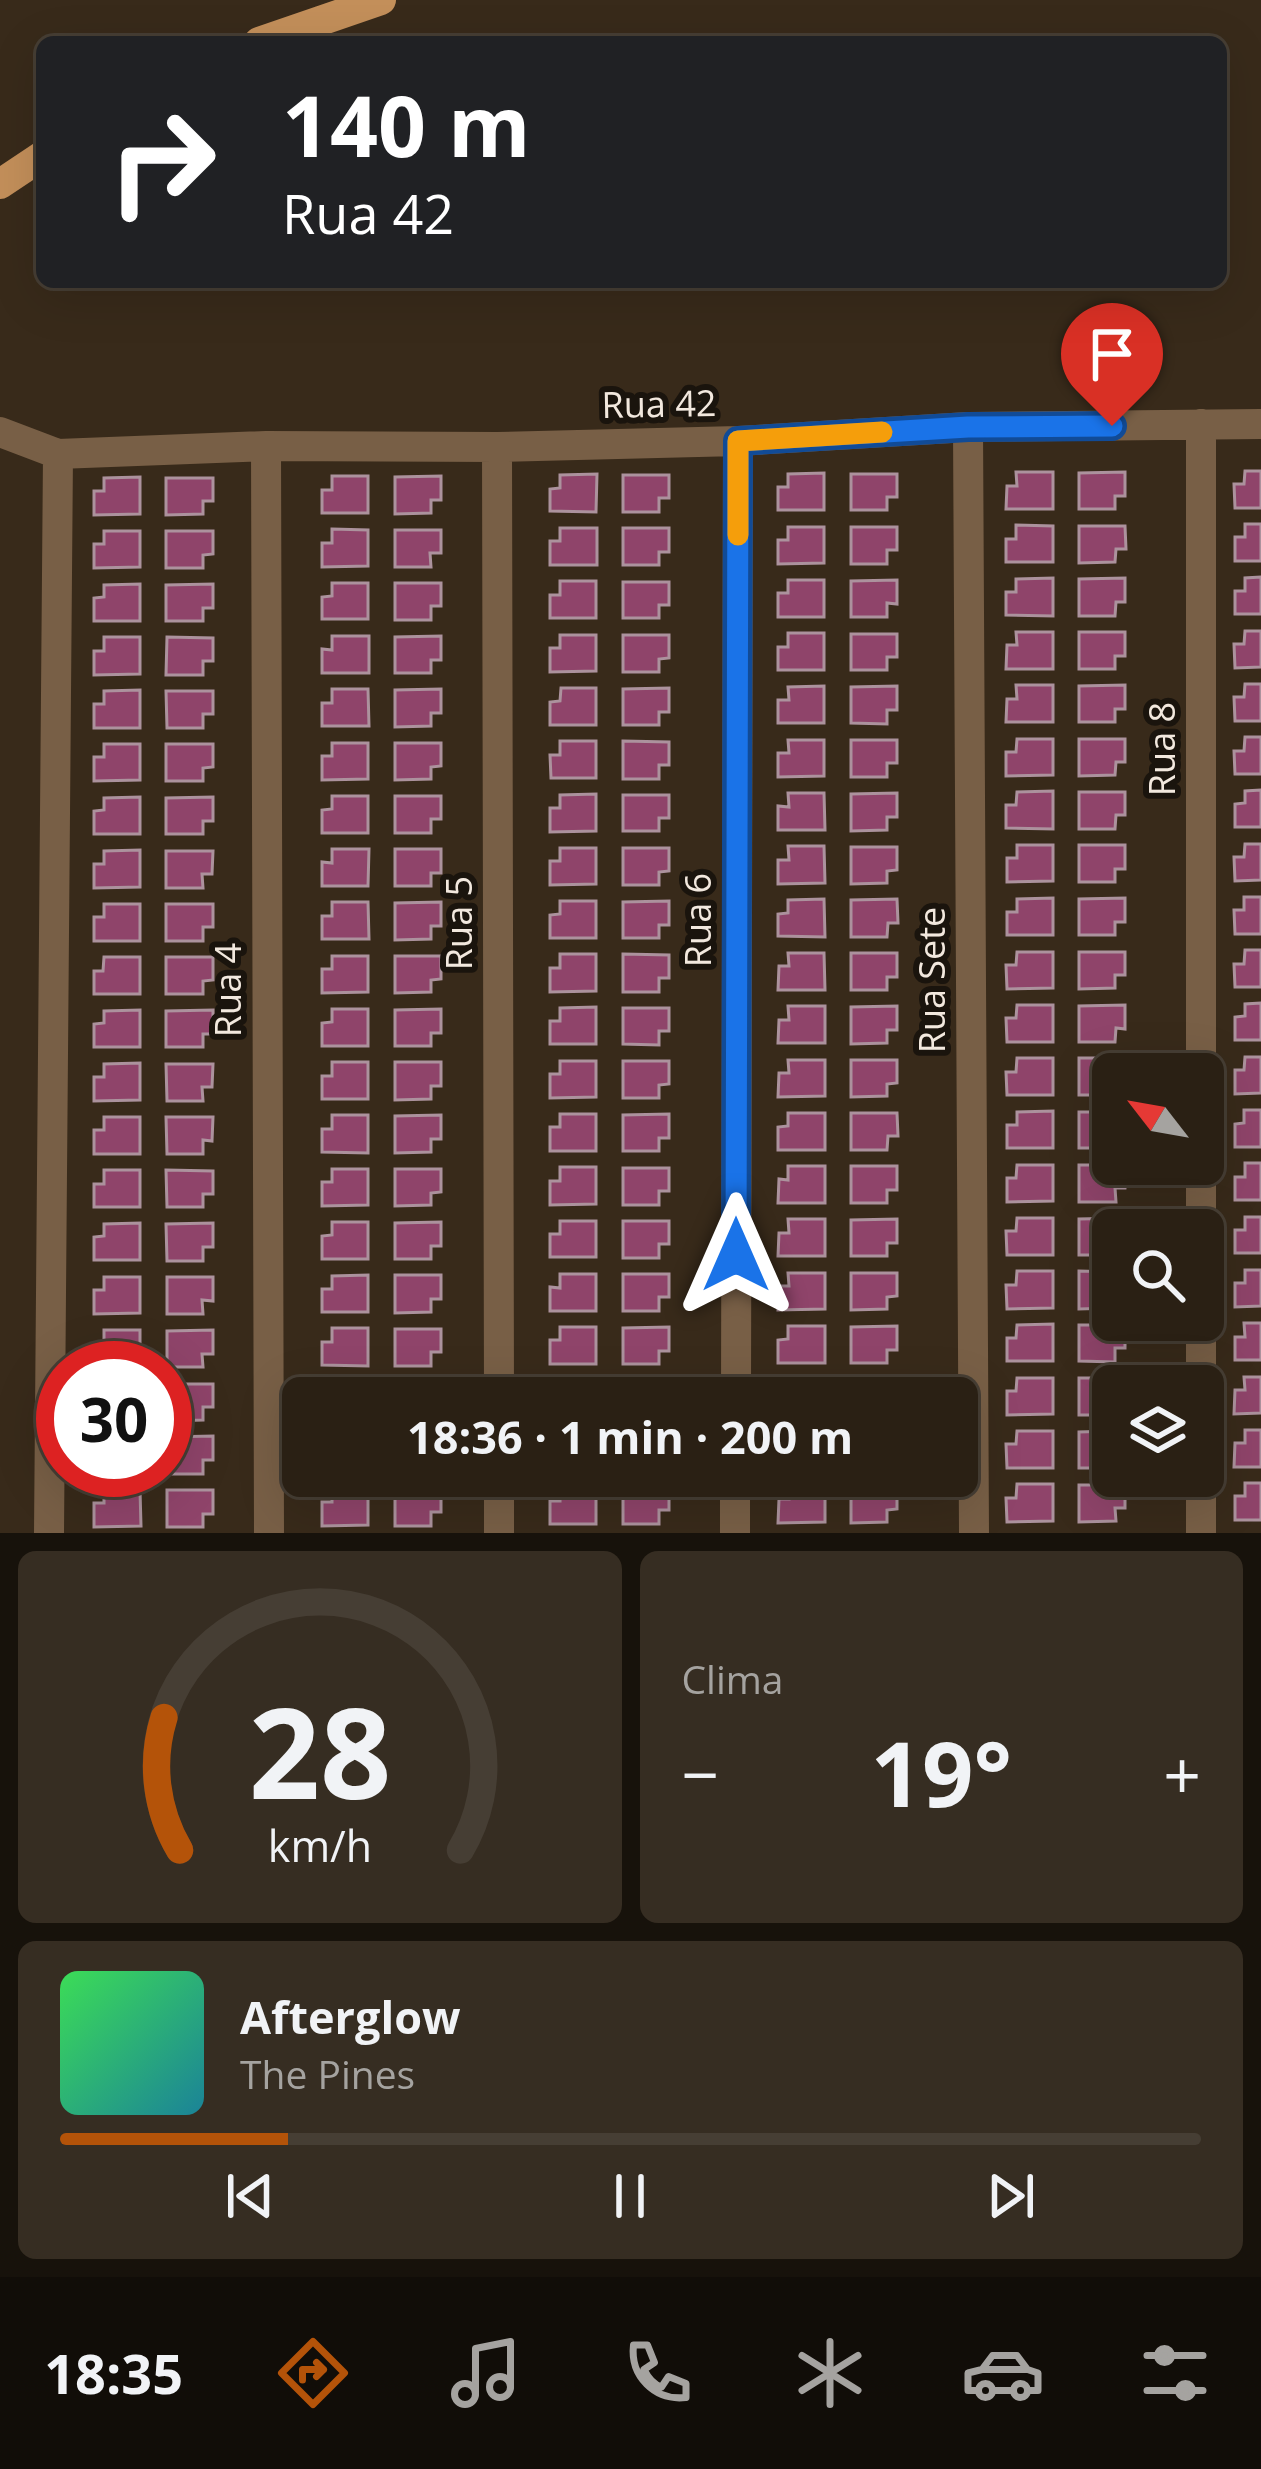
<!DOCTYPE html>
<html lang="pt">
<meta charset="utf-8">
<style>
body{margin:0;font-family:"Open Sans",sans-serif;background:#362d22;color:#f1f3f6;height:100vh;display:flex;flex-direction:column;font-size:45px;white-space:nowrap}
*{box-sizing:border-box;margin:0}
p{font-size:39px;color:#a5a3a0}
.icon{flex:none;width:66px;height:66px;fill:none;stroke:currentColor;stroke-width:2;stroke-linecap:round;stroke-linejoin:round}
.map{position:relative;height:1533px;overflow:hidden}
.drawer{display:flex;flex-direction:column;gap:18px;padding:18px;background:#17120b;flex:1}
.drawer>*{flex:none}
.hud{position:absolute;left:36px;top:36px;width:1191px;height:252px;border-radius:18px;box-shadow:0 12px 48px #0002,0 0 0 3px #463e34;background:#202124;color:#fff;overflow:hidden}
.needle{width:78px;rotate:301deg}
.tools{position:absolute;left:1092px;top:1053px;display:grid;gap:24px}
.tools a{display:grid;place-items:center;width:132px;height:132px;border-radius:18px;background:#2a2014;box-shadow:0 12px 48px #0002,0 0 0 3px #463e34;font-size:60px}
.speed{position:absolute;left:36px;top:1341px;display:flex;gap:24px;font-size:60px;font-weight:700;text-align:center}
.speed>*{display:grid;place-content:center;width:156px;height:156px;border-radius:50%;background:#2a2014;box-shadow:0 12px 48px #0002,0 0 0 3px #463e34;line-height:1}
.speed .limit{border:18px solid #d22;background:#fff;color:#111}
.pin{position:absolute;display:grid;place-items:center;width:102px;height:102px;color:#fff;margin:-123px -51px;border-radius:50% 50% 50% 0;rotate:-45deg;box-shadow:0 0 12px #0007}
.pin .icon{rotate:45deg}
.me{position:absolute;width:132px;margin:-66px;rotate:0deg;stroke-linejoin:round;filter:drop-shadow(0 0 9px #0008)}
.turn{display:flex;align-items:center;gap:42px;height:252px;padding:0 48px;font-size:54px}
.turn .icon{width:156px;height:156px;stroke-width:2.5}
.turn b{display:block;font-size:84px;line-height:102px}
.big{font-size:90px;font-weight:700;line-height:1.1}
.drawer .card{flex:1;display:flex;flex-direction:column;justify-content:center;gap:18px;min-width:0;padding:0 42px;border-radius:18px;background:#362d22}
.drawer .dial{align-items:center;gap:0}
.dial svg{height:312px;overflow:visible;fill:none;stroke:#463e34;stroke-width:7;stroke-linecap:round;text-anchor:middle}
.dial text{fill:#f1f3f6;stroke:none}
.song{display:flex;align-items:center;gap:36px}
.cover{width:144px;height:144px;border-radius:18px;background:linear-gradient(135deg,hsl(130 70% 55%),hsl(190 70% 35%))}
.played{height:12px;border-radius:6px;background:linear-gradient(90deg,#b45309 20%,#463e34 20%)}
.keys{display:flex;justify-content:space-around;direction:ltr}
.heat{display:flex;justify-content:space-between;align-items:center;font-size:66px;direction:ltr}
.drawer .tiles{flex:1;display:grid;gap:18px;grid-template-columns:1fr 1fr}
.card:last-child{grid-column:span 2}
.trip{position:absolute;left:282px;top:1377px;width:696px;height:120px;border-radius:18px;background:#2a2014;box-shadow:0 12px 48px #0002,0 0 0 3px #463e34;font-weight:700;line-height:120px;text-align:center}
.tab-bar{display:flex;height:192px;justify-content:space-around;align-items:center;background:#110d08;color:#a5a3a0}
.tab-bar .icon{width:84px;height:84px}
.tab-bar .selected{color:#b45309}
.tab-bar b{font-size:54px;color:#f1f3f6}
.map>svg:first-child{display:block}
.building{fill:#8f446a;stroke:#ac929d;stroke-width:3}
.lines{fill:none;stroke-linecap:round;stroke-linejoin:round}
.minor{stroke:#785f46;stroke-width:30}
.major{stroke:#c38f5a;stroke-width:30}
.route-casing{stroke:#114b97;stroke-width:30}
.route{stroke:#1a73e8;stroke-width:21}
.slow{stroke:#f59e0b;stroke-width:21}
.labels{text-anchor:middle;stroke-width:12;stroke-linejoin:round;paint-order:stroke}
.street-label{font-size:36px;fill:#f2e8de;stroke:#1a140d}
</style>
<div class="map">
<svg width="1261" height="1533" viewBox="0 0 1261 1533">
<rect width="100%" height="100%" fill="#382a1a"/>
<!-- building -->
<path class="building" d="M1245 471H1261V508H1235L1234 484H1244Z
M1016 472H1053V509H1006L1007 486H1017Z
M1125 472V496H1115V509H1079V473Z
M824 473V510H778V487H788V474Z
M597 474 596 512 550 511V489L560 488V475Z
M851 474H897V497H887V510H851Z
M623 475H669V498H659V512H623Z
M332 476H368V513H322V490H332Z
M441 476V500H431V513L395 514V477Z
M140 477V514L94 515V491H104V478Z
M166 478H213V501H203V514L166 515Z
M1245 524H1261V561H1235V537H1245Z
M1016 525 1053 526V562H1006V539H1016Z
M1079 526H1125L1126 549H1116L1115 562 1079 563Z
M788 527H824V563L778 564V540H788Z
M851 527H897V550H887V564H851Z
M560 528H597V565H550V541H560Z
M623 528H669V552H659V565H623Z
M332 529 368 530V566L322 567V543H332Z
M395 530H441V553H430L431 567H395Z
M104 531H140V567L94 568V544H104Z
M166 531H213V554L203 555V568H166Z
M1261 577V614H1235V591H1245V578Z
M1053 578V616L1006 615V592H1016V579Z
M1125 578V602H1116L1115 616H1079V579Z
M788 580H824V617H778V593H788Z
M897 580V604L887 603V617H851V581Z
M560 581H596V618H550V595H560Z
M623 582H669V605H659V618H623Z
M332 583H368V619H322V597L332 596Z
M395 583H441V606H431V620H395Z
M140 584V621H94V598L104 597V585Z
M213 584V608H203V621H166V585Z
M1245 631H1261V667L1235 668 1234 644H1244Z
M1016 632H1053V669H1006L1007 645H1017Z
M1079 632H1125V656H1115V669H1079Z
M788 633H824V670H778V647H788Z
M851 634H897V657H887V670H851Z
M560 635H596V671L550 672V648H560Z
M623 635H669V658L659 659V672H623Z
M332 636H369V673H322V649L332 650Z
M441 636V660H431V673H395V637Z
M104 637H140V674L94 675V651H104Z
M167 637 213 638V661H203V675H166Z
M1245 684H1261V721H1235L1234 697H1244Z
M1016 685H1053V722H1006L1007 699H1017Z
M1125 685V709H1115V722H1079V686Z
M824 686V723H778V700H789L788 687Z
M897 686V710H887V724L851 723V687Z
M561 688H596V725H550V702L560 701Z
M669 688V712H659V725H623V689Z
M332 689H368L369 726H322V703H332Z
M441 689V713H431V726L395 727V690Z
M140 690V728H94V704H104V691Z
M166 691H213V714H203V728H167Z
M1245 737H1261V774H1235L1234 751H1244Z
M1017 739H1053V775L1006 776V752H1016Z
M1079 739H1125V762H1116L1115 775 1079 776Z
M788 740H824V776L778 777V753H789Z
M851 740H897V763H887V777H851Z
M560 741H596V778H551L550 755H560Z
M623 741 669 742V765H659V779H623Z
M332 743H368V779L322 780V756H332Z
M395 743H441V766L431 767V779L395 780Z
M104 744H140V780L94 781V757H104Z
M166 744H213V767L203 768V781H166Z
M1261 790V827H1235V804L1245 803V791Z
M1053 791V829L1006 828V805H1016L1017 792Z
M1079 792H1125V815H1116L1115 829H1079Z
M788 793H824L825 830H778V806L789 807Z
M897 793V817H887V830L851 831V794Z
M596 794V831L550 832V808H560V795Z
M623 795H669V818H659V831H623Z
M332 796H368V833H322V810L332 809Z
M395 796H441V819H431V833H395Z
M140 797V834H94V811L104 810V798Z
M213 797V821H203V834H166V798Z
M1245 844H1261V880L1235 881 1234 857H1244Z
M1017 845H1053V881L1007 882V858H1017Z
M1079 845H1125V869H1115V882H1079Z
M788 846H824L825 883 778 884V860H789Z
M851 847H897V870L887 871V883L851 884Z
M560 848H596V884L550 885V861H560Z
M623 848H669V871L659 872V885H623Z
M332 849H369L368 886H322V862L332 863Z
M395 849H441V873H431V886H395Z
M140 850V887L94 888V864H104V851Z
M166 851H213L212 874H202L203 888H166Z
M1244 897H1261V934H1235L1234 910H1244Z
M1053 898V935H1007V912H1017V899Z
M1125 898V922H1115V935H1079V899Z
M824 899 825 937 778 936V914L788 913V900Z
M897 899 898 923H888L887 937H851V900Z
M560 901H596V938H550V915L560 914Z
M669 901V925H659V938H623V902Z
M332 902H368L369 939H322V916H332Z
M441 902V926H431V939L395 940V903Z
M104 904H140V941H94V917H104Z
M166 904H213V927H203V941H166Z
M1245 950H1261V987H1235L1234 964H1244Z
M1017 952H1053V988L1007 989 1006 965H1016Z
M1079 952H1125V975H1115V988L1079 989Z
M788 953H824L825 990H778L779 966H789Z
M851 953H897V977H887V990H851Z
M560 954H596V991L550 992V968H560Z
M623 954 669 955V978H659V992H623Z
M332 956H368V992L322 993V969H332Z
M395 956H441V979L431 980V992L395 993Z
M104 957H140V994H94V971H103Z
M166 957H213V980L203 981V994H166Z
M1261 1003V1040H1235V1017L1245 1016V1004Z
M1017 1005H1053V1042H1007L1006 1018H1016Z
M1125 1005V1029L1116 1028 1115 1042H1079V1006Z
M788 1006H825V1043H778L779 1020H789Z
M897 1006V1030H887V1043L851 1044V1007Z
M596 1007V1044H550V1021H560V1008Z
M623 1008H669V1031H659V1045L623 1044Z
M332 1009H368V1046H322V1023L332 1022Z
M441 1009V1033H431V1046H395V1010Z
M140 1010V1047H94V1024L104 1023V1011Z
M213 1010V1034H203V1047H166V1011Z
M1245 1057H1261V1093L1235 1094V1070H1244Z
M1017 1058H1053V1095H1007L1006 1072H1016Z
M1079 1058H1125V1074H1113V1095H1079Z
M788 1060H825V1096L778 1097 779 1073H789Z
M851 1060H897V1083L887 1084V1096L851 1097Z
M560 1061H596V1097L550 1098V1074H560Z
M623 1061H669V1084L659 1085V1098H623Z
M332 1062H368V1099H322V1076H332Z
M395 1062H441V1086H431V1099L395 1100Z
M140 1063V1100L94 1101V1077H104V1064Z
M166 1064H213L212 1087H202L203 1101H167Z
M1244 1110H1261V1147H1235V1124L1244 1123Z
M1053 1111V1148H1007V1125H1017V1112Z
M1079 1112H1113V1148H1079Z
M788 1113H825V1150H778V1127L788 1126Z
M851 1113H897L898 1136H888L887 1150H851Z
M560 1114H596V1151H550V1127H560Z
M669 1114V1138H659V1151H623V1115Z
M332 1115H368V1153L322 1152V1129H332Z
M441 1115V1139H431V1152L395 1153V1116Z
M104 1117H140V1154H94V1130H104Z
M166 1117H213L212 1141 203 1140V1154H167Z
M1245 1163H1261V1200H1235V1177H1245Z
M1017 1165H1053V1201L1007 1202V1178H1016Z
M1079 1165H1126L1125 1188H1115L1116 1202H1079Z
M788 1166H825V1203H778L779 1179 788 1180Z
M851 1166H897V1190H887V1203H851Z
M560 1167H596V1204L550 1205V1181H560Z
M623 1168H669V1191H659V1205H623Z
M332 1169H368V1205L322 1206V1182H332Z
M395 1169H441V1192L431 1193V1205L395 1206Z
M104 1170H140V1207H94V1184H104Z
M166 1170 213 1171V1194H203V1207H167Z
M1245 1217H1261V1253H1235V1230H1245Z
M1017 1218H1053V1255H1007L1006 1231H1016Z
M1126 1218 1125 1230H1113V1255H1079V1219Z
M788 1219H825V1256H778L779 1233H789Z
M897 1219V1243H887V1256H851V1220Z
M560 1221H596V1257H550V1234H560Z
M623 1221H669V1244H659V1258H623Z
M332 1222H368V1259H322V1236L332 1235Z
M441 1222V1246H431V1259H395V1223Z
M140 1223V1260H94V1237L104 1236V1224Z
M213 1223V1247H203V1261H167L166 1224Z
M1245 1270H1261V1306L1235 1307V1283H1245Z
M1017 1271H1053V1308L1007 1309 1006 1285H1016Z
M1079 1271 1113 1272V1308L1079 1309Z
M788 1273H825V1309L778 1310 779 1286H789Z
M851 1273H897V1296L887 1297V1309L851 1310Z
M560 1274H596V1311H550V1287L560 1288Z
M623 1274H669V1297H659V1311H623Z
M368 1275V1312H322V1289H332V1276Z
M395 1275H441V1299H431V1312L395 1313Z
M104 1277H140V1313L94 1314V1290H104Z
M167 1277H213V1301L202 1300 203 1314H167Z
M1244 1323H1261V1360H1235V1337H1245Z
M1053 1324V1361H1007V1338H1016L1017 1325Z
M1079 1325H1125V1348H1115V1362L1079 1361Z
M788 1326H825V1363H778V1340L788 1339Z
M897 1326V1350H887V1363H851V1327Z
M560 1327H596V1364H550V1340H560Z
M669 1327V1351H659V1364H623V1328Z
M332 1328H368V1366L322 1365V1342H332Z
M395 1329H441V1352H431V1366H395Z
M104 1330H140V1367H94V1344H104Z
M213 1330V1354H202L203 1367H167V1331Z
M1244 1377H1261V1413L1234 1414 1235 1390H1245Z
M1017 1378H1053V1414L1007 1415V1391H1016Z
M1079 1378H1126V1386H1113V1415H1079Z
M788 1379H825V1398H778V1393H788Z
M851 1379H897V1398H851Z
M596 1380V1398H550V1394H560V1381Z
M623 1381H669V1398H623Z
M332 1382H368V1398H322L332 1395Z
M395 1382H441V1398H395Z
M167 1384H213V1407H203V1420L167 1421Z
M1245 1430H1261V1467H1234L1235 1443H1245Z
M1017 1431H1053V1468H1007L1006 1444H1016Z
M1113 1431V1468H1079V1432Z
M213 1436V1460H203V1474H167V1437Z
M1245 1483H1261V1520H1235V1496H1245Z
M1017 1484H1053V1521L1007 1522 1006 1498H1016Z
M1079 1485H1125V1508H1115L1116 1521 1079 1522Z
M788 1486H825V1522L778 1523 779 1499H789Z
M851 1486H897V1509L887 1510V1522L851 1523Z
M560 1487H596V1524H550V1501H560Z
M623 1487H669V1510H659V1524H623Z
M368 1488V1525L322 1526V1502H332V1489Z
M395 1489H441V1512H431V1526H395Z
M104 1490H140L141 1526 94 1527V1503H104Z
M167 1490H213V1514H203V1527H167Z"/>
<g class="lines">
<!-- minor -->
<path class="minor" d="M1201 424V1074
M968 427 974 1533
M0 432 58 454 266 446 497 447 738 441 968 427 1261 424
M266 446 269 1533
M497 447 499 1398
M1201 1164V1230
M1201 1320V1386
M736 1398 738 441
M499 1476V1533
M1201 1476V1533
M49 1533 58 454
M735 1533V1476"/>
<!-- major -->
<path class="major" d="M259 42 381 0
M0 184 42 156"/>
</g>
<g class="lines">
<!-- route casing -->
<g class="route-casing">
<path id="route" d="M736 1255 738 441 968 427 1112 426"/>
</g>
<!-- route -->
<use href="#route" class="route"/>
<!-- slow -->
<path class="slow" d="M738 535V441L882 432"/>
</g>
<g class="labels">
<!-- street labels -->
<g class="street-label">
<text transform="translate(659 404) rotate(-1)" y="13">Rua 42</text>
<text transform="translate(1162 749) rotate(-90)" y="13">Rua 8</text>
<text transform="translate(698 920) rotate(-90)" y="13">Rua 6</text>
<text transform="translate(459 923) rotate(-90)" y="13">Rua 5</text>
<text transform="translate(932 980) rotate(-90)" y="13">Rua Sete</text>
<text transform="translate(228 990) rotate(-90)" y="13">Rua 4</text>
</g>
</g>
</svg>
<div class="tools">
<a><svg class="needle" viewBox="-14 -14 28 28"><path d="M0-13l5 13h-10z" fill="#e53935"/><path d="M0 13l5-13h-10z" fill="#a5a3a0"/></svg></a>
<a><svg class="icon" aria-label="search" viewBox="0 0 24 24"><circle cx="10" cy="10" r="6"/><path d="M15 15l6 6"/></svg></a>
<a><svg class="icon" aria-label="layers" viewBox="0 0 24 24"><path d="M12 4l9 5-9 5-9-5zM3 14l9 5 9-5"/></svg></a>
</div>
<div class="speed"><div class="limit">30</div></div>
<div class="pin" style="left:1112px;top:426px;background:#d93025"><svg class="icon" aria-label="arrive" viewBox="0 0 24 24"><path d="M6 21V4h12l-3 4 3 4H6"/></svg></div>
<svg class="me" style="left:736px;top:1255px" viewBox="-20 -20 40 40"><path d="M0-17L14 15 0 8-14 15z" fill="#1a73e8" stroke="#fff" stroke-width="4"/></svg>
<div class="trip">18:36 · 1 min · 200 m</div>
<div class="hud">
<div class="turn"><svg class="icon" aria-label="right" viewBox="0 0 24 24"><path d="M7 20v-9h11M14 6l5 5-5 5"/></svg><div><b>140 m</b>Rua 42</div></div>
</div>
</div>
<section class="drawer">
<div class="tiles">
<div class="card dial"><svg viewBox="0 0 100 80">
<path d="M14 69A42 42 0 1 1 86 69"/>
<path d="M14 69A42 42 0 0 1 10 35" stroke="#b45309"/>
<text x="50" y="56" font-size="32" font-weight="700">28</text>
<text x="50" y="72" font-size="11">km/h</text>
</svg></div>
<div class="card"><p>Clima</p>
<div class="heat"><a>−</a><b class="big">19°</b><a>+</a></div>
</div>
<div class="card">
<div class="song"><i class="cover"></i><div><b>Afterglow</b><p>The Pines</p></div></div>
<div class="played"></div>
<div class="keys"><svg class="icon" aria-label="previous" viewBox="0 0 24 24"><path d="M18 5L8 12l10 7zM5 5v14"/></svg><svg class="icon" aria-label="pause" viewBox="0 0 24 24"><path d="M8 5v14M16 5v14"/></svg><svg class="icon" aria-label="next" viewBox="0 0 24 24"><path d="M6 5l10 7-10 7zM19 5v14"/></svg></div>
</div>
</div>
</section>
<nav class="tab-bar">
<b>18:35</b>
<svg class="icon selected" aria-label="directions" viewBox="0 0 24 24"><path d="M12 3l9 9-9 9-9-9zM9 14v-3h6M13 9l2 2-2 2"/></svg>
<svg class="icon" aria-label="music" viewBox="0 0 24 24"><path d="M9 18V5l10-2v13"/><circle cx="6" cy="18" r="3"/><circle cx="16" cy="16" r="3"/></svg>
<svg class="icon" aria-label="phone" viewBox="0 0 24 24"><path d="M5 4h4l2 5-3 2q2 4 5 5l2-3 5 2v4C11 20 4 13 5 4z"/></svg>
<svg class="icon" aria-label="climate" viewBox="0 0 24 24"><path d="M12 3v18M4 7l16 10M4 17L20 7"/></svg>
<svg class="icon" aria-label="car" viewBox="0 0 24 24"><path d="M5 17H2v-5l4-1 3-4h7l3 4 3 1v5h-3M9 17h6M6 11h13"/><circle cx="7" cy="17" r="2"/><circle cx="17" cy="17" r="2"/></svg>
<svg class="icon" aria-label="filters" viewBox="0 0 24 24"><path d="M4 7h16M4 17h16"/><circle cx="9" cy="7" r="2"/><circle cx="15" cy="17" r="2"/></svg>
</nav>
